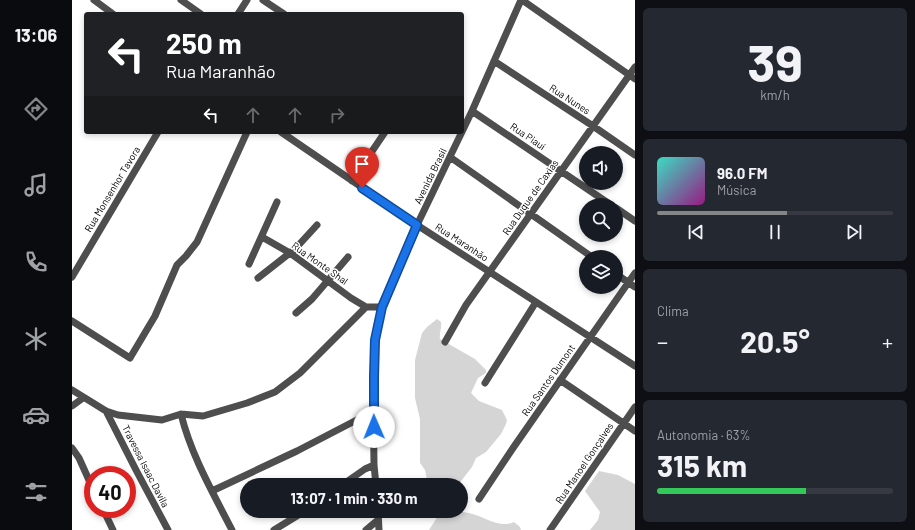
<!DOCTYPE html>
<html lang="pt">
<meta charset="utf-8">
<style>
body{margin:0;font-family:Barlow,sans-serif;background:#242831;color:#f1f3f6;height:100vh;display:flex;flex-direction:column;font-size:15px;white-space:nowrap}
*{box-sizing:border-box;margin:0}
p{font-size:13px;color:#9ea1a6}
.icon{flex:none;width:22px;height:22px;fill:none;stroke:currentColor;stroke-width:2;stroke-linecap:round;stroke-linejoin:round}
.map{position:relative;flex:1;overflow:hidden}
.details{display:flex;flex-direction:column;gap:8px;padding:8px;background:#0d0f14;width:280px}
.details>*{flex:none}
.banner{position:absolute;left:12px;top:12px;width:380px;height:122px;border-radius:4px;box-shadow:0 2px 6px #0003;background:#202124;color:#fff;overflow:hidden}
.fabs{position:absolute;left:507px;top:146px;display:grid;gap:8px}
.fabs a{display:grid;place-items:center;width:44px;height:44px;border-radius:50%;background:#171b24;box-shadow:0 2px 6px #0003;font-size:20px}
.speed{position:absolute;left:12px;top:466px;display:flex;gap:8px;font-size:20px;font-weight:700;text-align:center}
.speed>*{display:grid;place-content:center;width:52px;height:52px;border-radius:50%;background:#171b24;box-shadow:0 2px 6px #0003;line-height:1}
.speed .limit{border:6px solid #d22;background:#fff;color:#111}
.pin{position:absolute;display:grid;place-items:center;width:34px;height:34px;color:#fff;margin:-41px -17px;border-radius:50% 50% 50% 0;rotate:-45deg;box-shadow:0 0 4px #0007}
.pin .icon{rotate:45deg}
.me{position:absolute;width:44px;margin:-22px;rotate:359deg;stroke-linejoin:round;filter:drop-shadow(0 0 3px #0008)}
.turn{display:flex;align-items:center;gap:14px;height:84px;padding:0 16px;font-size:18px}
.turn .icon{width:52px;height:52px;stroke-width:2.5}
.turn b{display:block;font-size:28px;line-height:34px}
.lanes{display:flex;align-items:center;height:38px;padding:0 16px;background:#0003;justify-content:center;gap:20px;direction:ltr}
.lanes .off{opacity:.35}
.big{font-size:30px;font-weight:700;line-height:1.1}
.details .tile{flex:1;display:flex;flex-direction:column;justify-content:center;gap:6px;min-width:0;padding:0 14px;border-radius:6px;background:#242831}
.details .dial{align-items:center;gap:0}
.dial b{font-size:52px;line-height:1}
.song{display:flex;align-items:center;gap:12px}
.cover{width:48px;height:48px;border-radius:6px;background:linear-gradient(135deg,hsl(170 70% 55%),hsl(310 70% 35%))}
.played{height:4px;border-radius:2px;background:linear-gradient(90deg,#858687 55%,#363941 55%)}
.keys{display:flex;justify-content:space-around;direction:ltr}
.heat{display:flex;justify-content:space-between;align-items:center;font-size:22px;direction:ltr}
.charge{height:6px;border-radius:3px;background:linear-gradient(90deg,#34c759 63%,#363941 0)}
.trip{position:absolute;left:168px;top:478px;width:228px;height:40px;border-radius:20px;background:#171b24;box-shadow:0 2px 6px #0003;font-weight:700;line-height:40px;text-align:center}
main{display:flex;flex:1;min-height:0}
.tabs{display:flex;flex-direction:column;width:72px;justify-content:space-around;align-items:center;background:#090b0e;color:#9ea1a6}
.tabs .icon{width:28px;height:28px}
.tabs .current{color:#858687}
.tabs b{font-size:18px;color:#f1f3f6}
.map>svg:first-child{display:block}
.green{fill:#d5d5d5}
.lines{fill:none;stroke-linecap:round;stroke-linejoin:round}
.minor{stroke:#4e4e4e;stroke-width:7}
.route-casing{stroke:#114b97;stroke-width:10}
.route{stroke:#1a73e8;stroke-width:7}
.labels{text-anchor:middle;stroke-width:3;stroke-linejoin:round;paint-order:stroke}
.street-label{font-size:10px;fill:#000;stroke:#fff}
</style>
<main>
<nav class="tabs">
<b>13:06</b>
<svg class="icon current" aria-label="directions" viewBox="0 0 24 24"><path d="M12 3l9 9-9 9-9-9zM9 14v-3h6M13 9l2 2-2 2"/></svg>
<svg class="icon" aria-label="music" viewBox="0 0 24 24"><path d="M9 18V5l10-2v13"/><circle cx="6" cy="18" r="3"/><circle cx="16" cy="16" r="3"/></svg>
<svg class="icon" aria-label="phone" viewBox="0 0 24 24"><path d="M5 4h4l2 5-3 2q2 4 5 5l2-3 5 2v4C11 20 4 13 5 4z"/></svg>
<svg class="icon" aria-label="climate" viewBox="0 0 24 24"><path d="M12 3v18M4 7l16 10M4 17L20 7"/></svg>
<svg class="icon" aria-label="car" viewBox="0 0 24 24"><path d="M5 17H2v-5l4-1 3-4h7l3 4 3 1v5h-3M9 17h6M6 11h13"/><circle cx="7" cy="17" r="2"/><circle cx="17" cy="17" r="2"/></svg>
<svg class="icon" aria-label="filters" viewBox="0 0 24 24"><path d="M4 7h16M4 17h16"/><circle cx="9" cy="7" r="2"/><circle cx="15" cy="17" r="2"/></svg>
</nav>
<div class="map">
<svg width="563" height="530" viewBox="0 0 563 530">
<rect width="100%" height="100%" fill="#fff"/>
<!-- green -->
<path class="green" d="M365 319 369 322C370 328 367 333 368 339L403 359 414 370V373L406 378 399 393 407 401 430 410 435 420 434 424 429 434 414 452 404 458 400 467 386 485H356L353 470 348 463V419L343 398V360L350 333 355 327Z
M527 471 546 475 563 484V530H518L526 520 528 512 513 491Z
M366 511C377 511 387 511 397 513 412 516 427 529 442 522L448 527 449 530H357L364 519Z"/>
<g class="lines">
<!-- minor -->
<path class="minor" d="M22 0 41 14
M109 0 129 14
M191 0 212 14
M450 0 563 79
M166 14 175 0
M422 61 521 126 563 155
M400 111 539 205
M209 132 345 225 563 366
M378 157 520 257
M280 181 313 132
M544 208 563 221
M190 237 218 253 279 298 294 307
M177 264 205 202
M544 274 563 287
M0 277 86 132
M186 278 223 249 245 225
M224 313 240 299 276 257
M0 321 58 358 83 316 105 265 114 256 125 242 175 132
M373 342 394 305 563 67
M488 380 563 431
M413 383 464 302
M0 390 34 411 46 415 90 420 109 414 131 416 175 403 203 392 228 373 294 307H310
M0 406 11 398
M34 411 64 470 96 530
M109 414C119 455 141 493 160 530
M0 448 7 458 21 489
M270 485 293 469 302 465
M304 485 302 465 301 377 303 340 310 307 345 225 400 111 449 0
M140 491 225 451 302 411
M407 499 441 448 563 273
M31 509 41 530
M306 511 307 530
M202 530 233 511
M294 530 306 520
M478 530 563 407"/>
</g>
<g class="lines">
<!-- route casing -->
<g class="route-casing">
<path id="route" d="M290 188 345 225 310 307 303 340 302 377V427"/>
</g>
<!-- route -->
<use href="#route" class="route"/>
</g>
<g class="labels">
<!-- street labels -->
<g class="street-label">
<text transform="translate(498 99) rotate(33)" y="4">Rua Nunes</text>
<text transform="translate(456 136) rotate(34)" y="4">Rua Piauí</text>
<text transform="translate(358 176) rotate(-64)" y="4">Avenida Brasil</text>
<text transform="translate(40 189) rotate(-59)" y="4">Rua Monsenhor Tavora</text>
<text transform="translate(458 197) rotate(-55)" y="4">Rua Duque de Caxias</text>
<text transform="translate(390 242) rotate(33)" y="4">Rua Maranhão</text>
<text transform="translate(248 263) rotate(35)" y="4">Rua Monte Shal</text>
<text transform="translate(476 380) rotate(-55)" y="4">Rua Santos Dumont</text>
<text transform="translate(512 463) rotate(-56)" y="4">Rua Manoel Gonçalves</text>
<text transform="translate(74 466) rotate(63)" y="4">Travessa Isaac Davila</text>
</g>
</g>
</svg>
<div class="fabs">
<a><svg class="icon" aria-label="sound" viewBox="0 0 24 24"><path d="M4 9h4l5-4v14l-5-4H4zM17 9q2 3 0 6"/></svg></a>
<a><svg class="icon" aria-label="search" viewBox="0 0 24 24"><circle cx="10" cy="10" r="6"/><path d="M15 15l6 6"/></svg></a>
<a><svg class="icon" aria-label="layers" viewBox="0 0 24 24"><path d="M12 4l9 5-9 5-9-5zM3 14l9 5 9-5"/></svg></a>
</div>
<div class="speed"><div class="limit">40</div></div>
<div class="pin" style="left:290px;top:188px;background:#d93025"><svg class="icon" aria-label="arrive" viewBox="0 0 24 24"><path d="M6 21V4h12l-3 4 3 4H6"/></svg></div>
<svg class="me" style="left:302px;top:427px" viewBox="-20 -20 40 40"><circle r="19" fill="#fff"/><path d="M0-13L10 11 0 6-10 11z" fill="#1a73e8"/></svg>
<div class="trip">13:07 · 1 min · 330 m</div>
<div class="banner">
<div class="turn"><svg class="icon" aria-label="left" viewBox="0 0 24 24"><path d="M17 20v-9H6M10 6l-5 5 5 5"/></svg><div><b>250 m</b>Rua Maranhão</div></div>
<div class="lanes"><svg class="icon" aria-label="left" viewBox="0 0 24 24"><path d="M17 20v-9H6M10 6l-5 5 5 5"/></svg><svg class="icon off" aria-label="ahead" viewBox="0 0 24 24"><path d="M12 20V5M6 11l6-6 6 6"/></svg><svg class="icon off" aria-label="ahead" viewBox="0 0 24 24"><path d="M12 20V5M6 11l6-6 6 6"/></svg><svg class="icon off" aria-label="right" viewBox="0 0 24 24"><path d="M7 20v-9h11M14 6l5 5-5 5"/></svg></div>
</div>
</div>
<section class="details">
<div class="tile dial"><b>39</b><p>km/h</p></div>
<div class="tile">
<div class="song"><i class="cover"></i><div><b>96.0 FM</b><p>Música</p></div></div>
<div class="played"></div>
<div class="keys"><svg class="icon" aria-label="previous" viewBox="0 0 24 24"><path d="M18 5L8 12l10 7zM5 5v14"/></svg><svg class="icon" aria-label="pause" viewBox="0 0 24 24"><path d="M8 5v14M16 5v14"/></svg><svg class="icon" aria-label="next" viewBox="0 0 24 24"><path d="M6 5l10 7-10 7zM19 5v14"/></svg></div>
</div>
<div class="tile"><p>Clima</p>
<div class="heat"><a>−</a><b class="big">20.5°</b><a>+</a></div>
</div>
<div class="tile"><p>Autonomia · 63%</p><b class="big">315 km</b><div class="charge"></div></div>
</section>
</main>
